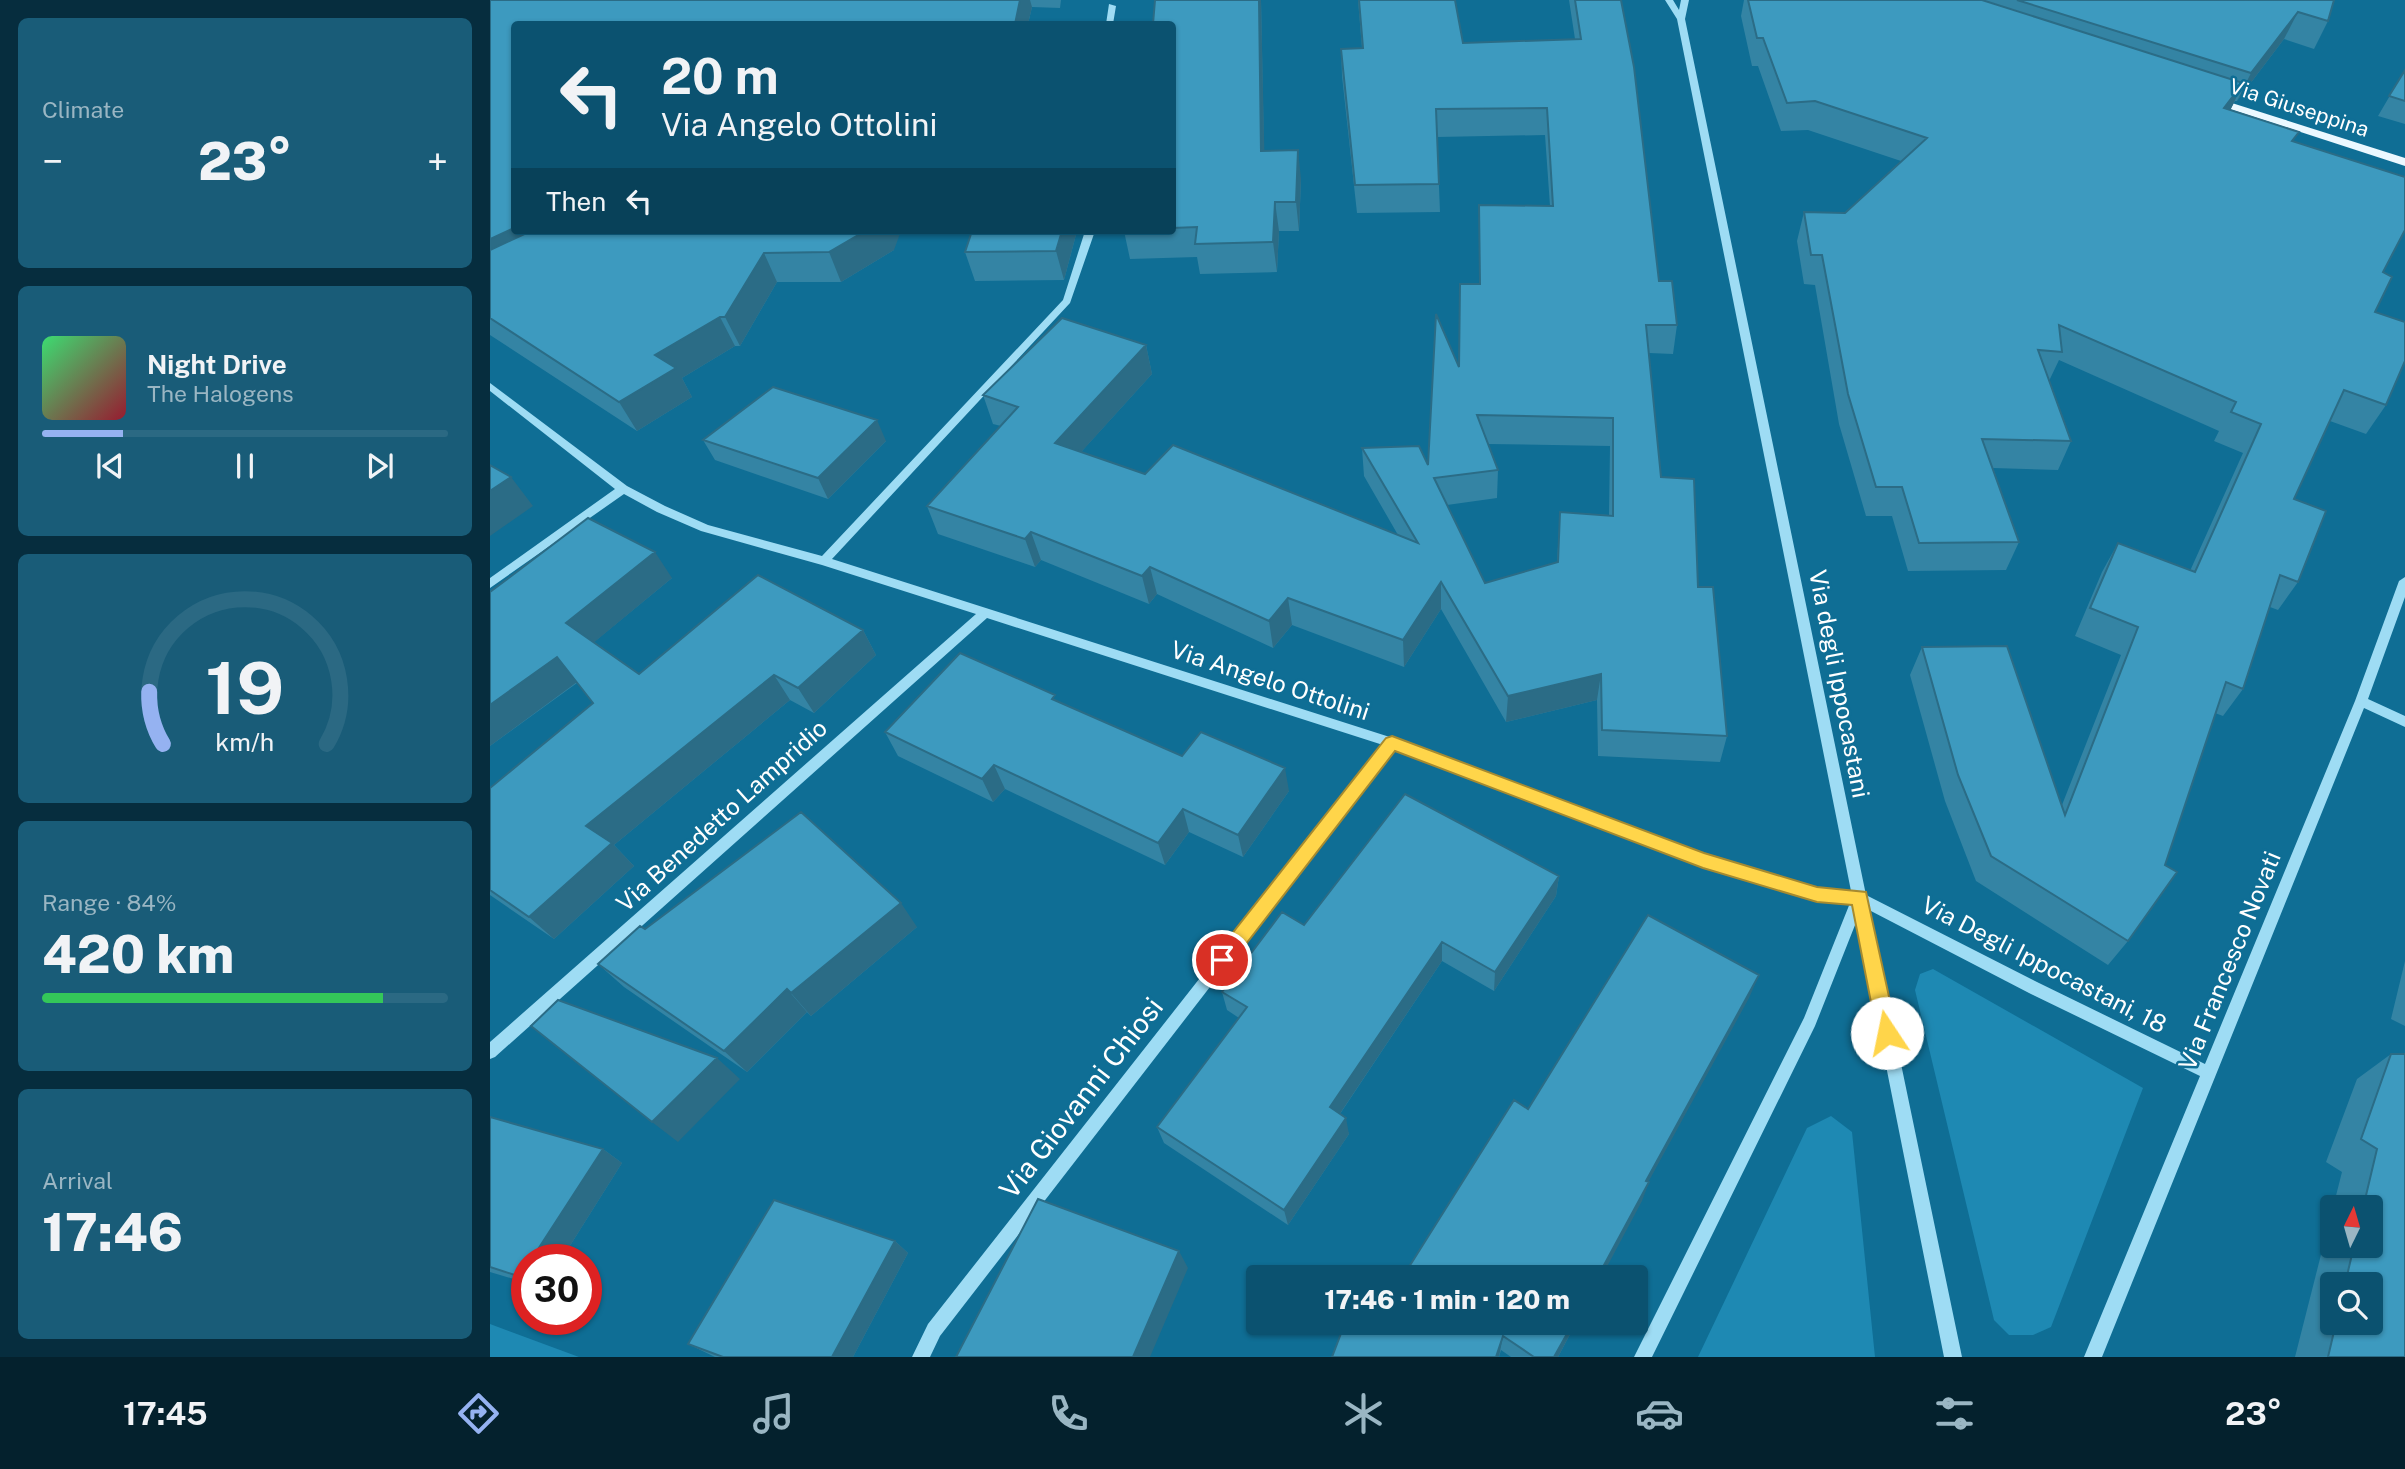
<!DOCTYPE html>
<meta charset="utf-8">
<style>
body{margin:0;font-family:"Public Sans",sans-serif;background:#195c78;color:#f1f3f6;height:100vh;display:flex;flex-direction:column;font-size:26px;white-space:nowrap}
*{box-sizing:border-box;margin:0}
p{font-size:23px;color:#9ab6c3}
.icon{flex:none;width:38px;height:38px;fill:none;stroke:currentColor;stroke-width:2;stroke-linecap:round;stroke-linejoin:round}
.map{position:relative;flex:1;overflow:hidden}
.drawer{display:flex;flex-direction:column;gap:18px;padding:18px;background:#062d3e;width:490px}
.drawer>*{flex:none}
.top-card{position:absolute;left:21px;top:21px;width:665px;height:214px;border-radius:7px;box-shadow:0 2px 5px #0004;background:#0b5270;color:#f1f3f6;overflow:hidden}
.needle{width:46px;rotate:5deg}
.controls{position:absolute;left:1830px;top:1195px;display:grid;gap:14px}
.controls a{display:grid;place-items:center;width:63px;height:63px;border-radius:7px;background:#0b5270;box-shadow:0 2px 5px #0004;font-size:35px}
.speed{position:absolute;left:21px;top:1244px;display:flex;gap:14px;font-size:35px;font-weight:700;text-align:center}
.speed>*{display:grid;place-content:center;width:91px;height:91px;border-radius:50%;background:#0b5270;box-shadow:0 2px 5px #0004;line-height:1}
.speed .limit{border:10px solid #d22;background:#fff;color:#111}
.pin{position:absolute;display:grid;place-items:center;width:60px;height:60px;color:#fff;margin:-30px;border:4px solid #fff;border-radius:50%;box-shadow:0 2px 7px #0007}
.me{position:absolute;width:77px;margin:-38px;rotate:349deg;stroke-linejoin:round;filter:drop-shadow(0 0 5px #0008)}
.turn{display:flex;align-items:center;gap:24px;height:147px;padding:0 35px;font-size:32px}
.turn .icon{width:91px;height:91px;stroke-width:2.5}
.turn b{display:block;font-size:49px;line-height:60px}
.then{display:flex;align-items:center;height:66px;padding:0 35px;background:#0003;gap:14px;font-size:26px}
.big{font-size:52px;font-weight:800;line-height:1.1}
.drawer .card{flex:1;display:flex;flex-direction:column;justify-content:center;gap:10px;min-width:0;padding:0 24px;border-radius:10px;background:#195c78}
.drawer .dial{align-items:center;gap:0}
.dial svg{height:182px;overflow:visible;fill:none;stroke:#2b6983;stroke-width:7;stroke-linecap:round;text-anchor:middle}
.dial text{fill:#f1f3f6;stroke:none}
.song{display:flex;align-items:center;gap:21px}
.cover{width:84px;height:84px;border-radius:10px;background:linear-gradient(135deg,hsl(140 70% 55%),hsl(350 70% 35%))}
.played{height:7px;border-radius:4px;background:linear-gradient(90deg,#95b2f1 20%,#2b6983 20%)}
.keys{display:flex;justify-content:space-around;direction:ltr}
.heat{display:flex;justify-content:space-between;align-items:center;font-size:38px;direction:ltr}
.charge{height:10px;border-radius:5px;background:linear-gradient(90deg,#34c759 84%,#2b6983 0)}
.trip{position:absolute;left:756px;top:1265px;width:402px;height:70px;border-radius:7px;background:#0b5270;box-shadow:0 2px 5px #0004;font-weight:800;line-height:70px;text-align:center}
.tabs{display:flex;height:112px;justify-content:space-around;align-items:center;background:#04212d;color:#9ab6c3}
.tabs .icon{width:49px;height:49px}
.tabs .active{color:#95b2f1}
.tabs b{font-size:32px;color:#f1f3f6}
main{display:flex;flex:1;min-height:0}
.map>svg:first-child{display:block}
.green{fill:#1e89b3}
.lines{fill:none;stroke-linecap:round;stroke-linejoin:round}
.minor{fill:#9edcf4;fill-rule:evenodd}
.major{fill:#ebf8ff;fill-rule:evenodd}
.wall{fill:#3484a4;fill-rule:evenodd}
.shaded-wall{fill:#2b6c86}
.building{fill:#3d9abf;stroke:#2b6c86;stroke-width:2;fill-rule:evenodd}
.route{fill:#ffd54a;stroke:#a68a30;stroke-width:2}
.labels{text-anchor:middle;stroke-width:5;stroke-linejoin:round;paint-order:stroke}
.far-street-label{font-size:21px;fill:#fff;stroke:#0f6e95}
.street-label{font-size:24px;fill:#fff;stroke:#0f6e95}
.near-street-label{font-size:28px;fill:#fff;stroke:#0f6e95}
</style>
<main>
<section class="drawer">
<div class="card"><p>Climate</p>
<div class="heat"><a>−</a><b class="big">23°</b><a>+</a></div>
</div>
<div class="card">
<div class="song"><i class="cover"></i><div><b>Night Drive</b><p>The Halogens</p></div></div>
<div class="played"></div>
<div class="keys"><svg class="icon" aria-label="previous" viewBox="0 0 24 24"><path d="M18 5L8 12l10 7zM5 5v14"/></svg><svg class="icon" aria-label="pause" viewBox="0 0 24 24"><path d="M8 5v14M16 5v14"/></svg><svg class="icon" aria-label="next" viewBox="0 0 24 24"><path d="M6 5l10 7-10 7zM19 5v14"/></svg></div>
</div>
<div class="card dial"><svg viewBox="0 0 100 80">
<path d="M14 69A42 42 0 1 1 86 69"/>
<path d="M14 69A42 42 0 0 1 8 46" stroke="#95b2f1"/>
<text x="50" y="56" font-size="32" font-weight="700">19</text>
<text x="50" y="72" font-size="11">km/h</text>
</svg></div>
<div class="card"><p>Range · 84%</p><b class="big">420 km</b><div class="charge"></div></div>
<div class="card"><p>Arrival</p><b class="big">17:46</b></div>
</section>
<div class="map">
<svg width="1915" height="1357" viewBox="0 0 1915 1357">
<rect width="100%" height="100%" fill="#0f6e95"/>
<!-- green -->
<path class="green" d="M1443 969 1653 1088 1561 1327 1543 1335H1519L1504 1320 1425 990 1430 974Z
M1341 1116 1362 1132 1385 1357H1208L1317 1128Z
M0 1324 89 1357H0Z"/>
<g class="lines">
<!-- minor -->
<path class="minor" d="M1175 0H1183L1189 10 1191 0H1199L1195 19 1376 895 1549 983 1715 1064 1865 701 1909 581 1915 577V597L1878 699 1915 716V727L1874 708 1612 1357H1594L1710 1076 1539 993 1379 910 1472 1357H1454L1367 920 1325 1026 1162 1357H1144L1314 1018 1360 903 1327 900 1213 867 904 749 450 1336 440 1357H422L438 1324 893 745 497 618 5 1057 0 1059V1042L486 614 332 565 211 531 167 512 134 494 0 588V578L125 489 0 391V383L137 486 175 506 218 525 332 556 573 300 595 231H605L580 303 342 559 906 739 1214 855 1327 888 1361 891 1187 19Z
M619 4 626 6 623 24H616Z"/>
<!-- major -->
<path class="major" d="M1718 98H1726L1915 158V166L1718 102Z"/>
</g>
<!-- wall -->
<path class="wall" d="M0 0H571L570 8 542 7 538 24H24V231L404 250 351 282H287L250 346H245L192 378 202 397 147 431 0 335Z
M665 0H771L774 151 811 179 809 231H789L787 272 710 274 707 257 640 259 634 231H682V24Z
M868 0H965L973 43 1085 39 1079 0H1131L1169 281 1187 325 1183 354 1159 353 1171 477 1208 587 1237 736 1230 762 1108 756 1107 700 1016 722 951 609 914 667 802 625 783 648 667 594 659 604 551 560 545 567 448 534 437 506 511 426 503 424 493 395 656 345 662 374 591 452 655 474 908 535 874 476 872 448 938 465 969 367 989 284V205L1060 206 1055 135 947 137 950 212 867 213 852 76 851 49 872 48ZM998 444 1120 446 1119 515 1070 512 1067 562 995 583 957 505 1007 498 1008 470Z
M1254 0H1844L1838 21 1824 49 1794 39 1747 101H1745L1740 110 1803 142 1893 272 1885 312 1896 405 1876 434 1840 421 1804 499 1808 582 1788 610 1780 607 1753 689 1733 716 1725 713 1638 941 1618 965 1486 881 1455 801 1420 675 1432 647 1572 805 1631 655 1585 636 1612 572 1628 543 1700 571 1753 453 1724 441 1729 431 1569 360 1559 381 1581 441 1568 470 1503 468 1529 542 1516 570 1418 571 1402 516H1376L1349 424 1325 285 1314 284 1307 241 1314 212 1355 213 1411 161 1318 130 1291 131 1268 66H1262L1251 16Z
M1915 70V124L1888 116Z
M587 231 574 280 485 281 475 252Z
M213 440 396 441 338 499 225 460Z
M182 578 104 642 149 674 373 630 386 655 324 713 300 700 124 845 144 866 64 939 0 895V788L103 703 87 683 0 746V592Z
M567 701 692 756 799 791 753 857 699 832 675 865 515 789 503 802 408 756 395 732Z
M1069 876 1066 896 1004 991 952 961 850 1114 859 1134 798 1225 674 1143 667 1127 749 1018 737 1010 732 992Z
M427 927 321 1016 317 1012 257 1072 134 987 108 964Z
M1915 961V1026L1901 1019Z
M1901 1054 1915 1357H1805L1852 1172 1836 1162 1867 1079ZM1843 1208H1881V1246H1843ZM1843 1284H1881V1323H1843Z
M0 1117 113 1149 132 1163 71 1260H37V1283L0 1272Z
M405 1241 418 1253 363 1357H225L198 1344Z
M855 1323H1086L1068 1357H1021L1011 1350 1009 1357H842Z"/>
<!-- shaded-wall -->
<path class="shaded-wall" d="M530 0H540L542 7 538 24H525Z
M769 0H771L775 180 771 151Z
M1808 12 1794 39 1747 101 1761 73Z
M1753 83 1740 111 1734 108Z
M808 150 811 179 809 231 806 202Z
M785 202 789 231 787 272 783 242Z
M24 228V231H98L0 277V239Z
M375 231H411L404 250 351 282 339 252Z
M572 231H587L574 280 566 251Z
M274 253 287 282 250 346 235 317Z
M230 317 245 346 192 378 202 397 147 431 129 402 165 355Z
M656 345 662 374 574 471 565 443Z
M387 420 396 441 338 499 328 478Z
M21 477 43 506 0 536V491Z
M541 532 551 560 545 567 535 539Z
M165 552 182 578 96 649 76 623Z
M660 567 667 594 659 604 652 576Z
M951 582V609L914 667 913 640Z
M798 598 802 625 783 648 779 621Z
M373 630 386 655 324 713 308 688Z
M67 657 87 682 0 746V705Z
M1111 674 1107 700 1016 722 1018 696Z
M284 675 300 700 124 845 144 866 64 939 39 917 96 826Z
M504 765 515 789 503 802 492 779Z
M795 768 799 791 753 857 748 835Z
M693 809 699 832 675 865 668 843Z
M1069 876 1066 896 1004 991 1005 972Z
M411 903 427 927 321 1016 301 993Z
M952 942V961L843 1124 840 1107Z
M1269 975 1259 998 1149 1199 1156 1181Z
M297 989 317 1012 257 1072 234 1051Z
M227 1058 250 1079 188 1142 162 1122Z
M856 1118 859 1134 798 1225 794 1210Z
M113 1149 132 1163 71 1260H41Z
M1159 1182 1152 1201 1111 1278H1107Z
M405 1241 418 1253 363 1357H342Z
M689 1251 698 1268 660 1357H643Z
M37 1267V1280L31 1277Z
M1083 1323H1086L1068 1357H1064Z
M1013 1336 1009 1357H1006Z"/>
<!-- building -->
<path class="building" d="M0 0H530L525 24H24V228L0 239Z
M665 0H769L771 151 808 150 806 202H785L783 242 705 244 707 227 682 228V24H663Z
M869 0H965L973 43 1091 39 1085 0H1131L1144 67 1169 281H1182L1187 325H1156L1171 477 1204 479 1208 587H1223L1237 736 1112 730 1111 674 1018 696 951 582 913 640 798 598 779 621 660 567 652 576 541 532 535 539 437 506 528 407 493 395 572 318 656 345 565 443 655 474 683 445 928 543 872 448 929 446 938 465 946 314 969 367 970 284H990L989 205 1063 206 1057 108 946 109 949 184 865 185 851 49 873 48ZM987 415 1123 418V516L1070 512 1068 562 995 583 944 478 1008 470Z
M1258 0H1492L1753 83 1734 108 1809 132 1802 141 1915 177V230L1893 272 1902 277 1885 312 1915 322V361L1896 405 1854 390 1804 499 1836 511 1808 582 1790 575 1753 689 1736 682 1675 865 1687 872 1638 941 1501 856 1468 775 1432 647 1517 646 1575 815 1648 627 1600 608 1628 543 1705 572 1771 424 1741 412 1746 402 1569 325 1572 352 1548 350 1581 441 1492 439 1529 542 1429 543 1412 487H1386L1358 394 1332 255H1321L1314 212 1355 213 1437 138 1325 101 1297 103 1273 38H1267Z
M1527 0H1844L1838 21 1808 12 1761 73Z
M1915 70V101L1899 96Z
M41 231H375L339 252 274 253 235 317H230L165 355 186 368 129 402 0 318V250Z
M482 231H572L566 251 475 252Z
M283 387 387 420 328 478 213 440Z
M0 465 21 477 0 491Z
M98 518 165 552 76 623 149 674 268 575 373 630 308 688 284 675 96 826 122 843 39 917 0 890V788L103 703 67 657 0 705V592Z
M470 653 565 695 562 699 692 756 711 732 795 768 748 835 693 809 668 843 504 765 492 779 395 732Z
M915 794 1069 876 1005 972 952 942 840 1107 856 1118 794 1210 667 1127 757 1007 732 992 792 912 814 925Z
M311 812 411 903 301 993 297 989 234 1051 108 964 150 926 155 929Z
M1158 915 1269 975 1156 1181 1159 1182 1107 1278H912L1024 1100 1038 1109Z
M68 1000 227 1058 162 1122 41 1026Z
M1901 1054H1915V1357H1838L1846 1323H1881V1284H1855L1864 1246H1881V1208H1873L1887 1149 1871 1139Z
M0 1117 113 1149 41 1260H37V1267L31 1277 0 1267Z
M548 1199 689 1251 643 1357H466Z
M284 1200 405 1241 342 1357H233L198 1344Z
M855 1323H1083L1064 1357H1044L1013 1336 1006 1357H842Z"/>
<!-- route -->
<path class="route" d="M902 736 1214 853 1327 887 1376 892 1407 1033 1404 1039 1397 1042 1390 1039 1387 1033 1362 905 1327 902 1213 868 905 751 739 966 732 969 726 966 723 960 726 954 896 738Z"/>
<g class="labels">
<!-- far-street labels -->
<g class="far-street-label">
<text transform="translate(1809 108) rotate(18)" y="7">Via Giuseppina</text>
</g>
<!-- street labels -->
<g class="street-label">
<text transform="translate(780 681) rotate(18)" y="8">Via Angelo Ottolini</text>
<text transform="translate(1349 684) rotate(79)" y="8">Via degli Ippocastani</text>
<text transform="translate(232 816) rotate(-42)" y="8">Via Benedetto Lampridio</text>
<text transform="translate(1740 961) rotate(-68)" y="8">Via Francesco Novati</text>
<text transform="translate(1554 965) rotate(27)" y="8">Via Degli Ippocastani, 18</text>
</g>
<!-- near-street labels -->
<g class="near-street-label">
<text transform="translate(591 1098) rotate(-52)" y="10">Via Giovanni Chiosi</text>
</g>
</g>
</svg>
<div class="controls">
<a><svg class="needle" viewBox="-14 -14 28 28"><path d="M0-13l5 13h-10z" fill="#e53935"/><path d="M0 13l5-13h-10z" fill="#9ab6c3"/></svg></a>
<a><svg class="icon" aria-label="search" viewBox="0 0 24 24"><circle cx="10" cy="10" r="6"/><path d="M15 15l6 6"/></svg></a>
</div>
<div class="speed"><div class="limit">30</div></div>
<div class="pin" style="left:732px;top:960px;background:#d93025"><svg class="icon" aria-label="arrive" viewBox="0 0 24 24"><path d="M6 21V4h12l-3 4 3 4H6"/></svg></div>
<svg class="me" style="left:1397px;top:1033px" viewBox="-20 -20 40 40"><circle r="19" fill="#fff"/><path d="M0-13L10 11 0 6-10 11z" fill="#ffd54a"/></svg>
<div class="trip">17:46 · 1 min · 120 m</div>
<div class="top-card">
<div class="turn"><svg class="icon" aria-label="left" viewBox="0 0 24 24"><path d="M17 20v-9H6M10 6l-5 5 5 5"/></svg><div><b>20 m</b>Via Angelo Ottolini</div></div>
<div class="then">Then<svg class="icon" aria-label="left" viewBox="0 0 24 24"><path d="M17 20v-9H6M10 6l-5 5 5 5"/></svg></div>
</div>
</div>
</main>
<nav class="tabs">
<b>17:45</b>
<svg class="icon active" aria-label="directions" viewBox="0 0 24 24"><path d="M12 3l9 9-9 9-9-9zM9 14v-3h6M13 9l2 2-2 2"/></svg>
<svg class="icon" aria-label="music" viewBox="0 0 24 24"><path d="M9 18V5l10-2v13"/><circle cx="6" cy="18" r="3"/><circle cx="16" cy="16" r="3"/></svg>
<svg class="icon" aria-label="phone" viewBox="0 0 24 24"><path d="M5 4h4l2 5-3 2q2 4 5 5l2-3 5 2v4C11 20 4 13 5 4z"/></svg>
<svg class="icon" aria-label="climate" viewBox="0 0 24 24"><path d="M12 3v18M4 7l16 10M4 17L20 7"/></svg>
<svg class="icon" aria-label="car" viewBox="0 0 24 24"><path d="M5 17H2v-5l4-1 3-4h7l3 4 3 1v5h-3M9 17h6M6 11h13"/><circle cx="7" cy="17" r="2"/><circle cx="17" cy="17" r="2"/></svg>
<svg class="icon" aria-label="filters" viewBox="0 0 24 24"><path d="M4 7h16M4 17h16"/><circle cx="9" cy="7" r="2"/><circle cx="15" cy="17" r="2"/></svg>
<b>23°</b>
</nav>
